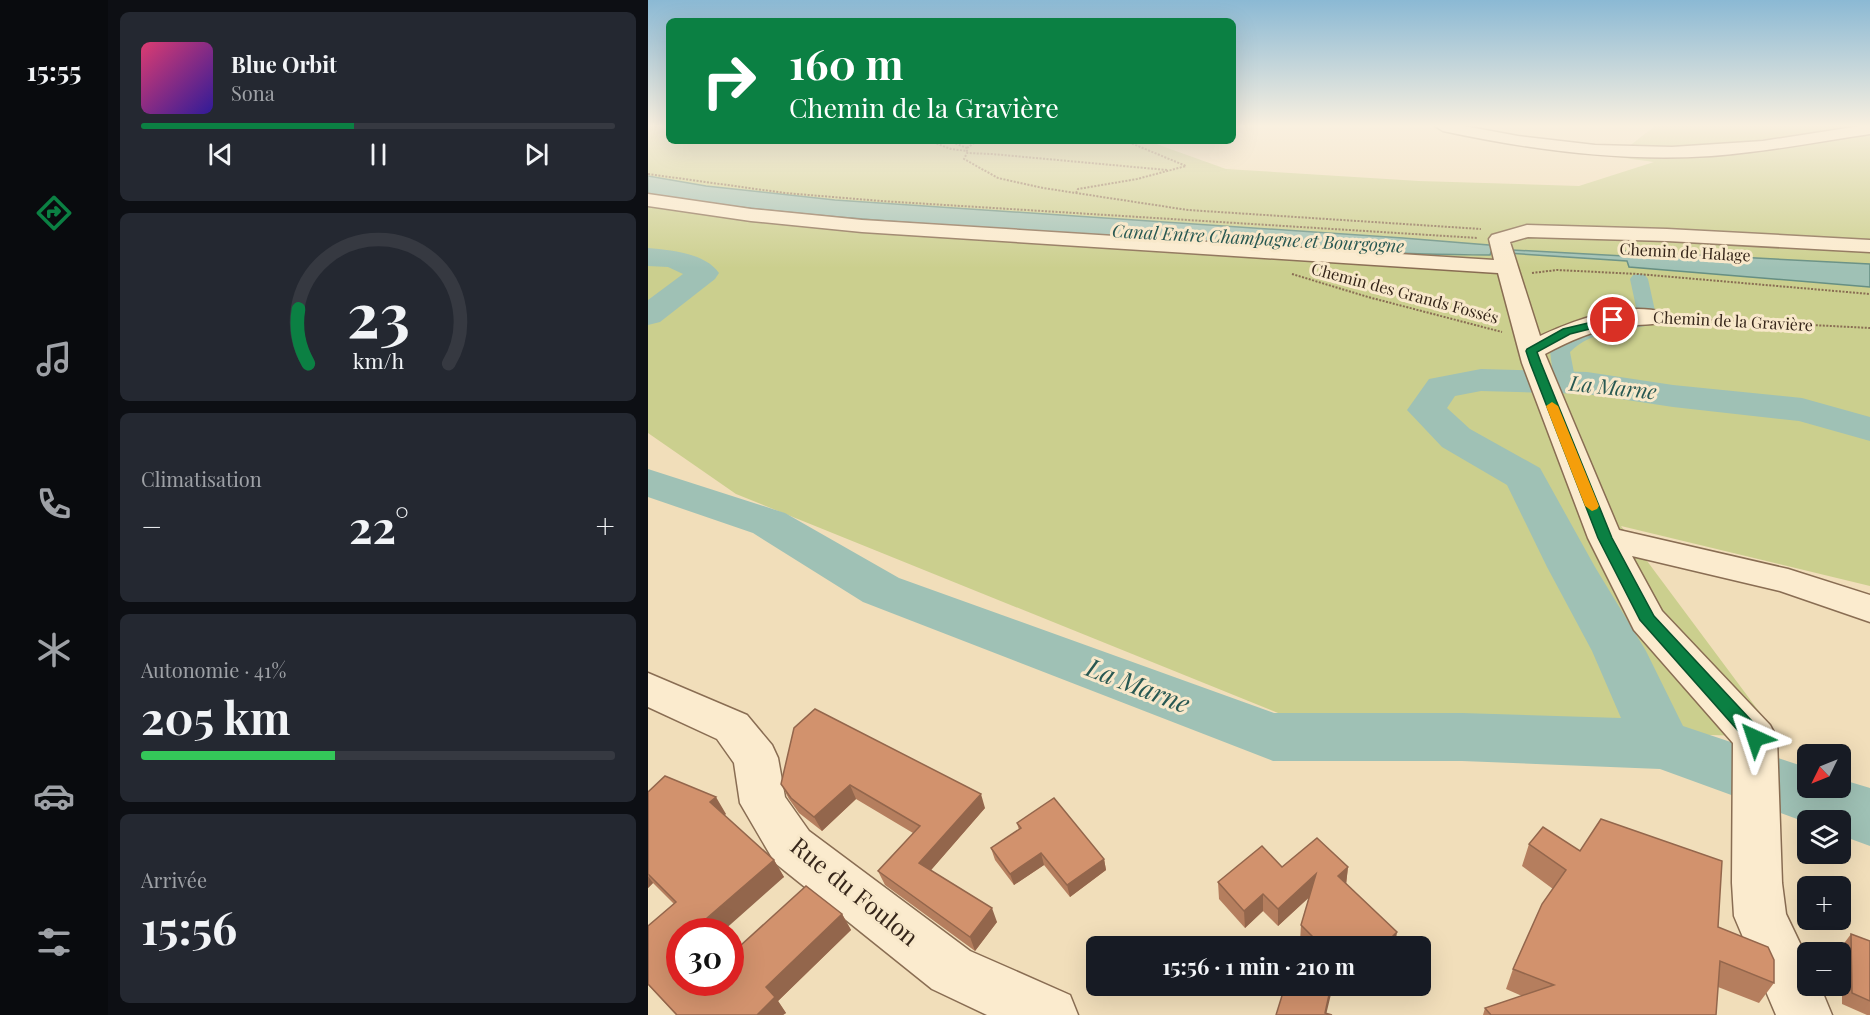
<!DOCTYPE html>
<html lang="fr">
<meta charset="utf-8">
<style>
body{margin:0;font-family:"Playfair Display",serif;background:#242831;color:#f1f3f6;height:100vh;display:flex;flex-direction:column;font-size:22px;white-space:nowrap}
*{box-sizing:border-box;margin:0}
p{font-size:20px;color:#9ea1a6}
.icon{flex:none;width:33px;height:33px;fill:none;stroke:currentColor;stroke-width:2;stroke-linecap:round;stroke-linejoin:round}
.map{position:relative;flex:1;overflow:hidden}
.side{display:flex;flex-direction:column;gap:12px;padding:12px;background:#0d0f14;width:540px}
.side>*{flex:none}
.guide{position:absolute;left:18px;top:18px;width:570px;height:126px;border-radius:9px;box-shadow:0 6px 24px #0002;background:#0b8043;color:#fff;overflow:hidden}
.needle{width:39px;rotate:227deg}
.tools{position:absolute;left:1149px;top:744px;display:grid;gap:12px}
.tools a{display:grid;place-items:center;width:54px;height:54px;border-radius:9px;background:#171b24;box-shadow:0 6px 24px #0002;font-size:30px}
.speed{position:absolute;left:18px;top:918px;display:flex;gap:12px;font-size:30px;font-weight:700;text-align:center}
.speed>*{display:grid;place-content:center;width:78px;height:78px;border-radius:50%;background:#171b24;box-shadow:0 6px 24px #0002;line-height:1}
.speed .limit{border:9px solid #d22;background:#fff;color:#111}
.pin{position:absolute;display:grid;place-items:center;width:51px;height:51px;color:#fff;margin:-26px;border:3px solid #fff;border-radius:50%;box-shadow:0 2px 6px #0007}
.me{position:absolute;width:66px;margin:-33px;rotate:318deg;stroke-linejoin:round;filter:drop-shadow(0 0 4px #0008)}
.turn{display:flex;align-items:center;gap:21px;height:126px;padding:0 24px;font-size:27px}
.turn .icon{width:78px;height:78px;stroke-width:2.5}
.turn b{display:block;font-size:42px;line-height:51px}
.big{font-size:45px;font-weight:700;line-height:1.1}
.side .tile{flex:1;display:flex;flex-direction:column;justify-content:center;gap:9px;min-width:0;padding:0 21px;border-radius:9px;background:#242831}
.side .dial{align-items:center;gap:0}
.dial svg{height:156px;overflow:visible;fill:none;stroke:#363941;stroke-width:7;stroke-linecap:round;text-anchor:middle}
.dial text{fill:#f1f3f6;stroke:none}
.song{display:flex;align-items:center;gap:18px}
.cover{width:72px;height:72px;border-radius:9px;background:linear-gradient(135deg,hsl(340 70% 55%),hsl(250 70% 35%))}
.played{height:6px;border-radius:3px;background:linear-gradient(90deg,#0b8043 45%,#363941 45%)}
.keys{display:flex;justify-content:space-around;direction:ltr}
.heat{display:flex;justify-content:space-between;align-items:center;font-size:33px;direction:ltr}
.charge{height:9px;border-radius:4px;background:linear-gradient(90deg,#34c759 41%,#363941 0)}
.trip{position:absolute;left:438px;top:936px;width:345px;height:60px;border-radius:9px;background:#171b24;box-shadow:0 6px 24px #0002;font-weight:700;line-height:60px;text-align:center}
main{display:flex;flex:1;min-height:0}
.dock{display:flex;flex-direction:column;width:108px;justify-content:space-around;align-items:center;background:#090b0e;color:#9ea1a6}
.dock .icon{width:42px;height:42px}
.dock .on{color:#0b8043}
.dock b{font-size:27px;color:#f1f3f6}
.map>svg:first-child{display:block}
.green{fill:#cbcf8e}
.water{fill:#9fc1b5;stroke:#668f83;stroke-width:1.5}
.lines{fill:none;stroke-linecap:round;stroke-linejoin:round}
.canal{fill:#9fc1b5;fill-rule:evenodd}
.river{fill:#9fc1b5;fill-rule:evenodd}
.minor-casing{stroke:#896d53;stroke-width:3}
.path{stroke:#896d53;stroke-width:2;stroke-dasharray:2 1.5;stroke-linecap:butt}
.minor{fill:#fbebce;fill-rule:evenodd}
.wall{fill:#b57e5e}
.shaded-wall{fill:#93664c}
.building{fill:#d2926d;stroke:#93664c;stroke-width:1.5}
.route{fill:#0b8043;stroke:#07532c;stroke-width:1.5}
.slow{fill:#f59e0b}
.labels{text-anchor:middle;stroke-width:6;stroke-linejoin:round;paint-order:stroke}
.far-street-label{font-size:16px;fill:#36261a;stroke:#f8e8ca}
.far-water-label{font-size:18px;font-style:italic;fill:#285852;stroke:#f8e8ca}
.water-label{font-size:21px;font-style:italic;fill:#285852;stroke:#f8e8ca}
.near-street-label{font-size:24px;fill:#36261a;stroke:#f8e8ca}
.near-water-label{font-size:26px;font-style:italic;fill:#285852;stroke:#f8e8ca}
</style>
<main>
<nav class="dock">
<b>15:55</b>
<svg class="icon on" aria-label="directions" viewBox="0 0 24 24"><path d="M12 3l9 9-9 9-9-9zM9 14v-3h6M13 9l2 2-2 2"/></svg>
<svg class="icon" aria-label="music" viewBox="0 0 24 24"><path d="M9 18V5l10-2v13"/><circle cx="6" cy="18" r="3"/><circle cx="16" cy="16" r="3"/></svg>
<svg class="icon" aria-label="phone" viewBox="0 0 24 24"><path d="M5 4h4l2 5-3 2q2 4 5 5l2-3 5 2v4C11 20 4 13 5 4z"/></svg>
<svg class="icon" aria-label="climate" viewBox="0 0 24 24"><path d="M12 3v18M4 7l16 10M4 17L20 7"/></svg>
<svg class="icon" aria-label="car" viewBox="0 0 24 24"><path d="M5 17H2v-5l4-1 3-4h7l3 4 3 1v5h-3M9 17h6M6 11h13"/><circle cx="7" cy="17" r="2"/><circle cx="17" cy="17" r="2"/></svg>
<svg class="icon" aria-label="filters" viewBox="0 0 24 24"><path d="M4 7h16M4 17h16"/><circle cx="9" cy="7" r="2"/><circle cx="15" cy="17" r="2"/></svg>
</nav>
<section class="side">
<div class="tile">
<div class="song"><i class="cover"></i><div><b>Blue Orbit</b><p>Sona</p></div></div>
<div class="played"></div>
<div class="keys"><svg class="icon" aria-label="previous" viewBox="0 0 24 24"><path d="M18 5L8 12l10 7zM5 5v14"/></svg><svg class="icon" aria-label="pause" viewBox="0 0 24 24"><path d="M8 5v14M16 5v14"/></svg><svg class="icon" aria-label="next" viewBox="0 0 24 24"><path d="M6 5l10 7-10 7zM19 5v14"/></svg></div>
</div>
<div class="tile dial"><svg viewBox="0 0 100 80">
<path d="M14 69A42 42 0 1 1 86 69"/>
<path d="M14 69A42 42 0 0 1 9 41" stroke="#0b8043"/>
<text x="50" y="56" font-size="32" font-weight="700">23</text>
<text x="50" y="72" font-size="11">km/h</text>
</svg></div>
<div class="tile"><p>Climatisation</p>
<div class="heat"><a>−</a><b class="big">22°</b><a>+</a></div>
</div>
<div class="tile"><p>Autonomie · 41%</p><b class="big">205 km</b><div class="charge"></div></div>
<div class="tile"><p>Arrivée</p><b class="big">15:56</b></div>
</section>
<div class="map">
<svg width="1222" height="1015" viewBox="0 0 1222 1015">
<rect width="100%" height="100%" fill="#f1deba"/>
<!-- green -->
<path class="green" d="M0 126H21V141H500L578 169 771 181 931 186 1006 162 834 139 961 148 980 147 1007 126H1222V586L973 526 1130 737 655 723 88 494 0 433Z"/>
<!-- water -->
<path class="water" d="M0 176 58 186 187 200 755 238 841 245 846 249 976 256 975 251 1222 264V287L981 267 979 261 843 252 842 255C709 254 576 243 443 235 295 225 147 217 0 195Z"/>
<g class="lines">
<!-- canal -->
<path class="canal" d="M991 274 997 275 1000 279 1009 320 1007 324C977 331 945 329 922 352L928 383 924 387 917 389 910 387 906 383 902 351C921 324 960 320 990 316L982 279 985 275Z"/>
<!-- river -->
<path class="river" d="M0 248C23 250 57 253 71 273L67 279 12 322 0 325V300L35 274 20 267 0 266Z
M833 369 939 372 1025 385 1154 398 1222 417V441L1151 421 1025 407 939 394 833 391 807 396 799 408 822 429 892 468 947 567 998 651 1035 726 1160 768V788H1192V779L1222 788V846L1192 835V820H1160V823L1012 769 814 761H625L215 602 105 533 0 497V469L137 513 251 578 626 713H814L973 718 944 651 899 567 859 485 794 447 759 410 781 379Z"/>
<!-- minor casing -->
<g class="minor-casing">
<path id="minor" d="M787 126H816L870 136 947 145 1024 147 1115 141 1212 126H1222V134C1169 142 1117 152 1063 156 973 162 883 150 795 131Z
M0 194 103 209 214 220 846 260 841 239 844 235 879 225 1019 229 1222 240V252L1019 241 880 237 862 242 892 336C927 320 975 302 1015 312L1018 317 1015 322C1001 326 986 324 972 326 946 330 921 341 897 354L971 530 1140 569 1222 595V622L1132 591 984 556 1014 611 1122 725 1129 738 1134 883 1138 914 1160 960V986H1172L1184 1015H1128L1086 916 1084 883 1085 743 986 630 940 538 874 363 850 273 214 232 103 221 0 206Z
M0 673 99 715 124 745 130 758 137 797 161 831 322 951 422 995 430 1015H339L284 989 127 863 92 803 86 763 69 739 0 707Z"/>
</g>
<!-- path -->
<path class="path" d="M282 141 303 149 319 151
M301 141 319 148V153
M319 148 329 141
M519 170 344 154 319 153 316 159 350 178 395 188 540 210 833 229
M0 174 137 193 233 201 830 238
M428 193 430 189 489 179 538 166 478 141
M884 273 909 270 990 274 1222 294
M644 274 720 297 854 332
M1028 318 1222 328"/>
<!-- minor -->
<use href="#minor" class="minor"/>
</g>
<!-- wall -->
<path class="wall" d="M146 728 337 808 283 870 349 922 327 951 237 885 230 871 265 833 208 799 174 831 151 813 141 799 133 784Z
M0 792 78 814 76 815 126 860 136 877 32 932V982L194 914 203 930 130 1001 138 1013 135 1015H28L0 985V926L26 904 5 883 0 888Z
M369 823 456 859 458 870 422 897 396 865 366 885 347 860 343 848 371 830Z
M881 844 932 851 1070 927 1126 983 1111 1003 1070 987 1068 1015H835L837 1008 874 996 858 989 865 969 905 889 874 866Z
M634 867H700L698 884 747 946H656L652 942 653 925 661 897 630 926 615 911 597 928 571 899 570 882Z
M1203 934 1222 941V1015H1219L1194 1004V946Z"/>
<!-- shaded-wall -->
<path class="shaded-wall" d="M202 785 208 799 174 831 166 817Z
M333 794 337 808 277 877 271 863Z
M68 797 78 814 72 819 62 802Z
M393 853 396 865 366 885 362 874Z
M456 859 458 870 422 897 419 885Z
M126 860 136 877 74 932H56L51 925Z
M700 867 698 885 690 876Z
M668 874 667 892 630 926V909Z
M0 876 5 883 0 888Z
M615 894V911L597 928 596 911Z
M344 908 349 922 327 951 322 937Z
M194 914 203 930 130 1001 138 1013 135 1015H109L118 987Z
M749 932 747 946H735Z
M683 986H684V990L678 1015 677 1013Z"/>
<!-- building -->
<path class="building" d="M167 709 333 794 271 863 344 908 322 937 230 871 272 826 202 785 166 817 143 798 133 784 146 728Z
M17 776 68 797 62 802 126 860 51 925 58 932H32V982H82V955L158 886 194 914 118 987 127 997 109 1015H29L0 984V926L28 902 0 874V792Z
M406 798 456 859 419 885 393 853 362 874 343 848 373 828 369 823Z
M953 819 1074 861 1070 927 1120 947 1126 960V983L1072 961 1068 1015H843L837 1008 906 985 865 969 894 904 918 870 881 844 895 827 932 851Z
M669 838 700 867 690 876 749 932 735 946H674L653 925 668 874 630 909 615 894 596 911 570 882 614 846 634 867Z
M1203 934 1222 941V1001L1204 993Z
M637 986H683L677 1013 684 1015H628Z"/>
<!-- sky -->
<linearGradient id="sky" x2="0" y2="1"><stop stop-color="#8bb9d4"/><stop offset="0.47" stop-color="#f9f0e0"/><stop offset="1" stop-color="#f9f0e0" stop-opacity="0"/></linearGradient>
<rect width="1222" height="268" fill="url(#sky)"/>
<!-- route -->
<path class="route" d="M965 317 970 320 969 322 922 334 889 352 893 363 964 538 1006 616 1114 732 1116 738 1114 743 1107 745 1101 743 992 620 950 538 882 363 878 351 879 349 915 329Z"/>
<!-- slow -->
<path class="slow" d="M904 402 910 406 951 506 949 509 944 511 937 506 898 406Z"/>
<g class="labels">
<!-- far-street labels -->
<g class="far-street-label">
<text transform="translate(1037 252) rotate(3)" y="6">Chemin de Halage</text>
<text transform="translate(757 293) rotate(15)" y="6">Chemin des Grands Fossés</text>
<text transform="translate(1085 321) rotate(3)" y="6">Chemin de la Gravière</text>
</g>
<!-- far-water labels -->
<g class="far-water-label">
<text transform="translate(610 239) rotate(3)" y="6">Canal Entre Champagne et Bourgogne</text>
</g>
<!-- water labels -->
<g class="water-label">
<text transform="translate(965 388) rotate(6)" y="7">La Marne</text>
</g>
<!-- near-street labels -->
<g class="near-street-label">
<text transform="translate(206 892) rotate(39)" y="8">Rue du Foulon</text>
</g>
<!-- near-water labels -->
<g class="near-water-label">
<text transform="translate(490 686) rotate(21)" y="9">La Marne</text>
</g>
</g>
</svg>
<div class="tools">
<a><svg class="needle" viewBox="-14 -14 28 28"><path d="M0-13l5 13h-10z" fill="#e53935"/><path d="M0 13l5-13h-10z" fill="#9ea1a6"/></svg></a>
<a><svg class="icon" aria-label="layers" viewBox="0 0 24 24"><path d="M12 4l9 5-9 5-9-5zM3 14l9 5 9-5"/></svg></a>
<a>+</a>
<a>−</a>
</div>
<div class="speed"><div class="limit">30</div></div>
<div class="pin" style="left:965px;top:320px;background:#d93025"><svg class="icon" aria-label="arrive" viewBox="0 0 24 24"><path d="M6 21V4h12l-3 4 3 4H6"/></svg></div>
<svg class="me" style="left:1107px;top:738px" viewBox="-20 -20 40 40"><path d="M0-17L14 15 0 8-14 15z" fill="#0b8043" stroke="#fff" stroke-width="4"/></svg>
<div class="trip">15:56 · 1 min · 210 m</div>
<div class="guide">
<div class="turn"><svg class="icon" aria-label="right" viewBox="0 0 24 24"><path d="M7 20v-9h11M14 6l5 5-5 5"/></svg><div><b>160 m</b>Chemin de la Gravière</div></div>
</div>
</div>
</main>
